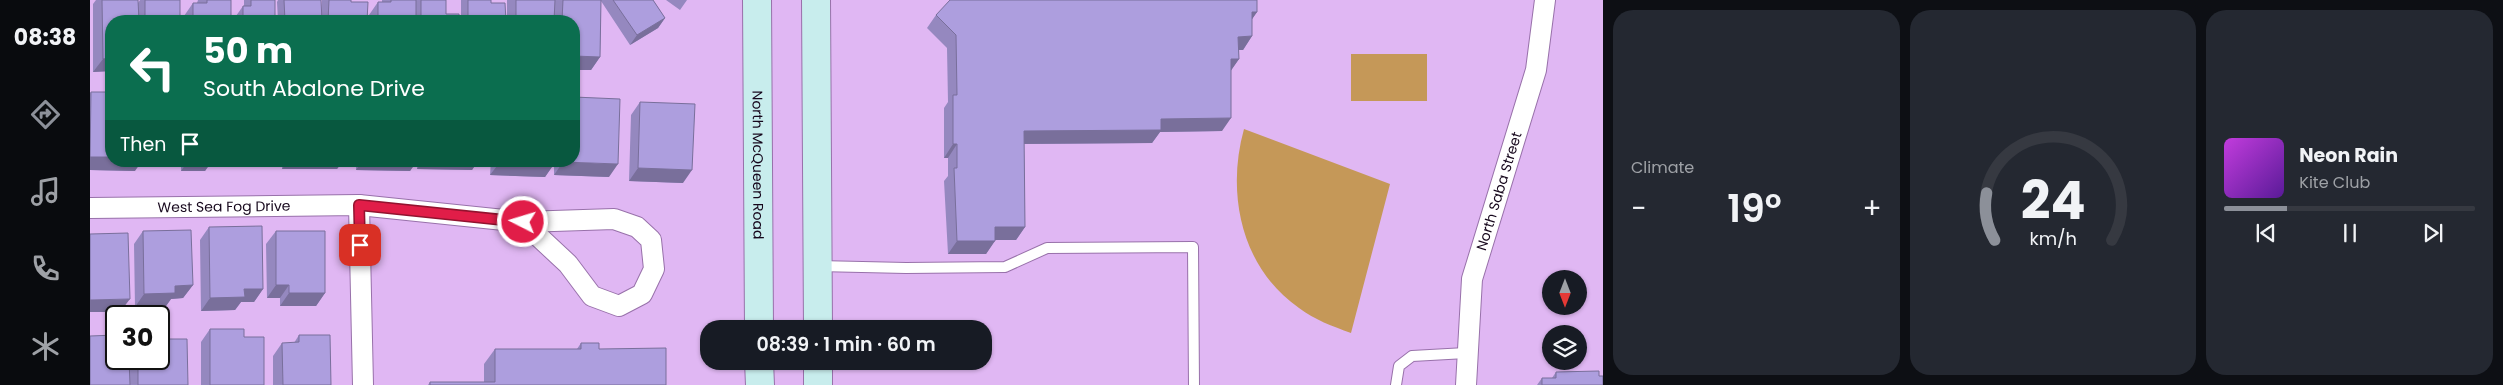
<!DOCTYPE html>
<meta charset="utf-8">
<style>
body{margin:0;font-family:Poppins,sans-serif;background:#242831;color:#f1f3f6;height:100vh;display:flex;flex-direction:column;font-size:19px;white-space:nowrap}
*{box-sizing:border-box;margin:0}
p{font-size:16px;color:#9ea1a6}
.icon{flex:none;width:28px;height:28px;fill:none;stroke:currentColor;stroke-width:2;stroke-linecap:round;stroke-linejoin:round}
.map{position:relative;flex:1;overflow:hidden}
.details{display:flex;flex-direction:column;gap:10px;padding:10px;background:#0d0f14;width:900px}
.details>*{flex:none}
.top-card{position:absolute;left:15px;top:15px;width:475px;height:152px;border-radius:20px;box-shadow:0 1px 4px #0004;background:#0b6e4f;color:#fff;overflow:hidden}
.needle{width:32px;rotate:180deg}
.controls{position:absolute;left:1452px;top:270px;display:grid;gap:10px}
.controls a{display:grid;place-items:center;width:45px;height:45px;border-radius:50%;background:#171b24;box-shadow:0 1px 4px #0004;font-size:25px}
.speed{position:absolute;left:15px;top:305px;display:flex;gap:10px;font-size:25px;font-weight:700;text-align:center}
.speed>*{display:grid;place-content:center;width:65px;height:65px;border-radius:50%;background:#171b24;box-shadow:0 1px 4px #0004;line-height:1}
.speed .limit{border:2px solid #111;border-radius:8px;background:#fff;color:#111}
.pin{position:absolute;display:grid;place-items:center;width:42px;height:42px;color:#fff;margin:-21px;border-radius:10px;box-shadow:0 2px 8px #0006}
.me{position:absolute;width:55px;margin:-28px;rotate:275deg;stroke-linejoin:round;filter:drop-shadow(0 0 4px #0008)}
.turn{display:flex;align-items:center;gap:18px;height:105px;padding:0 15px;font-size:22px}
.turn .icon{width:65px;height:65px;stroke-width:2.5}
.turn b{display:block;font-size:35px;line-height:42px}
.then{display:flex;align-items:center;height:48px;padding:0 15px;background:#0003;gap:10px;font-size:19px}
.big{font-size:38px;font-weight:600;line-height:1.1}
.details .tile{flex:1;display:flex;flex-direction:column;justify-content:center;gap:8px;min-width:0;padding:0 18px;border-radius:20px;background:#242831}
.details .dial{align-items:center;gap:0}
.dial svg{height:130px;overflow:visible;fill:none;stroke:#363941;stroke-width:7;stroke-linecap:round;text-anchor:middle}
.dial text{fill:#f1f3f6;stroke:none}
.song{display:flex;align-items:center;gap:15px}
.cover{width:60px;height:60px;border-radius:8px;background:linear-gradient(135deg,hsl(290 70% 55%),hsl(270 70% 35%))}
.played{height:5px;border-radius:2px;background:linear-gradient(90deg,#8c9099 25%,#363941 25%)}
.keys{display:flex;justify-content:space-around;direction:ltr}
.heat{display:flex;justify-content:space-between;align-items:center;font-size:28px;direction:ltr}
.details .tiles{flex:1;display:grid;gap:10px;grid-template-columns:repeat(3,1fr)}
.trip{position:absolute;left:610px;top:320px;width:292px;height:50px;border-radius:20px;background:#171b24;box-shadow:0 1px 4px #0004;font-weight:600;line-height:50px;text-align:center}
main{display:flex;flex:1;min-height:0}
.tab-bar{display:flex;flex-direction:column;width:90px;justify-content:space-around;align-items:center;background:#090b0e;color:#9ea1a6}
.tab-bar .icon{width:35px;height:35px}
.tab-bar .on{color:#8c9099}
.tab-bar b{font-size:22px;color:#f1f3f6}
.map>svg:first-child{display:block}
.green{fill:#c59858}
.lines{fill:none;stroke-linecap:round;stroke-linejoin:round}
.lane-casing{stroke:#9871aa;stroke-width:12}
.street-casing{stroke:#9871aa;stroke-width:22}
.secondary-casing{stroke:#9871aa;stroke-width:30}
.lane{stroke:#fff;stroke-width:10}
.street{stroke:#fff;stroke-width:20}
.secondary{stroke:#c8eded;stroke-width:28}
.wall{fill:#9588bf}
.shaded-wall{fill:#796f9b}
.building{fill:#ad9ede;stroke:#796f9b}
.route-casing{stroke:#92132f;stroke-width:12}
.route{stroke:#e11d48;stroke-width:9}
.labels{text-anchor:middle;stroke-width:4.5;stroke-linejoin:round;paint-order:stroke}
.street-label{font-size:14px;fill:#16071c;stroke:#f3e3fb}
</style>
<main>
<nav class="tab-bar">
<b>08:38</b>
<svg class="icon on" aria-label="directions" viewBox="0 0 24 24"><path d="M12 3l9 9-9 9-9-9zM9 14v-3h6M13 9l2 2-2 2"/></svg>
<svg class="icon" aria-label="music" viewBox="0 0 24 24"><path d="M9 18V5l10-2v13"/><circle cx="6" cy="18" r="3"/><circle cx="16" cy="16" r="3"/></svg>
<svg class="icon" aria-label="phone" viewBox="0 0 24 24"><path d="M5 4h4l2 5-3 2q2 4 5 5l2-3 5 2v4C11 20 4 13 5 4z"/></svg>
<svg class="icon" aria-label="climate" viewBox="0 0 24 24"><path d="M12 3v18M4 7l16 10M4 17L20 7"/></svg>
</nav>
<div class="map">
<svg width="1513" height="385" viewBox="0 0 1513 385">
<rect width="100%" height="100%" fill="#e0b7f3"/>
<!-- green -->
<path class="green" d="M1261 54H1337V101H1261Z
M1154 129 1300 184 1261 333C1242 326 1225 320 1209 308 1151 268 1136 193 1154 129Z"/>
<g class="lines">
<!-- lane casing -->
<g class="lane-casing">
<path id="lane" d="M728 266 816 268 915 267 957 248 1103 247 1104 385
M1306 385 1309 366 1322 356 1376 353"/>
</g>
<!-- street casing -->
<g class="street-casing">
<g id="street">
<path d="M269 205 273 385"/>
<path id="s1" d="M0 208 269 205 433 222 524 219 547 227 561 240 564 269 552 294 529 306 502 296 478 264 433 222"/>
<path id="s2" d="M1376 385 1382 279 1446 70 1455 0"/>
</g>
</g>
<!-- secondary casing -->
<g class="secondary-casing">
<g id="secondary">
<path id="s3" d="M667 0 669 329"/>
<path d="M726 0 728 329"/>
<path d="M669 361 670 385"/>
<path d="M728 361V385"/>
</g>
</g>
<!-- lane -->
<use href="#lane" class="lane"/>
<!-- street -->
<use href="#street" class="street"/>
<!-- secondary -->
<use href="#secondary" class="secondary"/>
</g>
<!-- wall -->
<path class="wall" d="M6 0H48V3L50 0H90V21H21V71L3 72V4Z
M108 0H141V21H94V16L103 3H107Z
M154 0H185V21H146V16L153 6H154Z
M188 0H231L232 21H188L187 2Z
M232 0H261V2L277 21H232Z
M292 0H356V14L369 21H279V15L288 2H292Z
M371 0H401V3L416 21H371Z
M417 0H563L575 18 568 28 540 45 511 1 510 57 501 70H484V21H417Z
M576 0H597L590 10Z
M1167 12 1162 19V36L1153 50H1149V59L1141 70 1132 131 1070 132 1062 143 934 144 935 227 926 240H905L896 254H858L854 181 858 176V158H854V108L858 102 857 48 837 28 846 15Z
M1 92 45 171 0 170V93Z
M550 102 593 183 539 181 541 115Z
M71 161H122L115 171H91V164L71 163Z
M128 161H181L178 166 129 167Z
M192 161H253L247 169H192Z
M266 161H388L382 170 327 169V161L320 171 266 170Z
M401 161H484L519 177 464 175V164L455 177 400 175Z
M119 227 173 289 164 302H151L145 310 111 311 110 240Z
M53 231 103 285 93 298 81 299 76 306 45 307 44 244Z
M186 231 235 293 226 306H190V298H177L176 244Z
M120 329 154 337 174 385H111V342Z
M209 335 241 385H183V356L192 343H204Z
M79 339 98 385H0L39 359H69Z
M491 343 509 349 576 385H338L340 382H394V364L405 349H487Z
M1466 372 1509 376 1513 385H1447L1452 378H1462Z"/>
<!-- shaded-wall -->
<path class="shaded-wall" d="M1162 12H1167L1158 25Z
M575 18 568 28 540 45 547 35Z
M1162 36 1153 50H1139L1148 37Z
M484 56 510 57 501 70H484Z
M21 58V71L3 72 13 59Z
M1141 59H1149L1140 72Z
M1141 118 1132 131 1070 132 1062 143 925 144 934 131 1071 119Z
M863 144H867L858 158H854Z
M0 157H21V161H52L45 171 0 170Z
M72 161H93L91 164 71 163Z
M98 161H122L115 171H91Z
M132 161H181L178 166 129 167Z
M198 161H253L247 169H192Z
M272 161H327L320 171 266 170Z
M333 161H388L382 170 327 169Z
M410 162 464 164 455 177 400 175Z
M473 162 528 164 519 177 464 175Z
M548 168 602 170 593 183 539 181Z
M905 227H935L926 240H896Z
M867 241H905L896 254H858Z
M103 285 93 298 81 299 76 306 45 307 54 294 85 286Z
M186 285H199L190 298H177Z
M154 289H173L164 302H151L145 310 111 311 120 298Z
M199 293H235L226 306H190Z
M40 299 30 312H0V300Z"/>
<!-- building -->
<path class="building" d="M12 0H48L49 21H21V58L13 59Z
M55 0H90V21H55Z
M117 0H141V21H103V3H117Z
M161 0H185V21H153V6H161Z
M194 0H231L232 21H195Z
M239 0H261V2H278L277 21H238Z
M301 0H326V21H288V2H301Z
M331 0H356V14H369V21H331Z
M378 0H401V3H415L416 21H378Z
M426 0H465L464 21H426Z
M473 0H511L510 57 484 56V21H472Z
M523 0H563L575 18 547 35Z
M860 0H1167V12H1162V36L1148 37 1149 59H1141V118L1071 119V130L934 131 935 227H905V241H867L864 168H867V144H863V95H867L866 35 846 15Z
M1 92H21V157H0Z
M484 97 530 99 528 164 473 162V161H484Z
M550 102 605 104 602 170 548 168Z
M410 161H464V164L410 162Z
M172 226 173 289H154L155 297 120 298 119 227Z
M101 230 103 285 85 286V293L54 294 53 231Z
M186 231H235V293H199V285H186Z
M38 233 40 299 0 300V234Z
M120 329H154V337H174V385H120Z
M69 331H79V339H97L98 385H48V359H69Z
M26 335V359H39L40 385H0V336Z
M209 335H240L241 385H193L192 343 209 342Z
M491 343H509V349L576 348V385H340V382H405V349H491Z
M1509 371V376H1513V385H1452V378H1466V372Z"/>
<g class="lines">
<!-- route casing -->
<g class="route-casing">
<path id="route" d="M270 245 269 205 433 222"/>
</g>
<!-- route -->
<use href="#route" class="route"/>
</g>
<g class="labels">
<!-- street labels -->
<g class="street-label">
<text dy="5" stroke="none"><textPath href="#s3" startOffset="165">North McQueen Road</textPath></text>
<text dy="5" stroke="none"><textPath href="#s2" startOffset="198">North Saba Street</textPath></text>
<text dy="5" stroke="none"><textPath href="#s1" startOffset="134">West Sea Fog Drive</textPath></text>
</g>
</g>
</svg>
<div class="controls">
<a><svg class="needle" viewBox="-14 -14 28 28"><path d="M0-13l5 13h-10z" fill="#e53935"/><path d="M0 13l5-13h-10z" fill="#9ea1a6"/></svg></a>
<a><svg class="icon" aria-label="layers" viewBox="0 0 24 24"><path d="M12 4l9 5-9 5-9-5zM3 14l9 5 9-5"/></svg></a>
</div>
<div class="speed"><div class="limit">30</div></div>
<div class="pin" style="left:270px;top:245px;background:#d93025"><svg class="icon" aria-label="arrive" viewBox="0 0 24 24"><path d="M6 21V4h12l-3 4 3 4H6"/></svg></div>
<svg class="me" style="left:433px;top:222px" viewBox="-20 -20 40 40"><circle r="17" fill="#e11d48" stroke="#fff" stroke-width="3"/><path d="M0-11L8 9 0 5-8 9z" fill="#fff"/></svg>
<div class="trip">08:39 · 1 min · 60 m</div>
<div class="top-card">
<div class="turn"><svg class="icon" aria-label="left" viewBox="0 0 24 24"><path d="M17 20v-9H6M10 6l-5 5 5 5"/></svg><div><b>50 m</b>South Abalone Drive</div></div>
<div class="then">Then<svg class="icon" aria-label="arrive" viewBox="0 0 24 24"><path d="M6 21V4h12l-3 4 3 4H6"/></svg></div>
</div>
</div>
<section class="details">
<div class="tiles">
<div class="tile"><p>Climate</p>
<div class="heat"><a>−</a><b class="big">19°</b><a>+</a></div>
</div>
<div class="tile dial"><svg viewBox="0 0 100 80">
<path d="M14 69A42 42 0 1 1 86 69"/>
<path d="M14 69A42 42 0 0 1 9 40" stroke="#8c9099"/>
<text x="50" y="56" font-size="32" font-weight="700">24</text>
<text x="50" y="72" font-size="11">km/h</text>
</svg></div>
<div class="tile">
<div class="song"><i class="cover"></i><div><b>Neon Rain</b><p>Kite Club</p></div></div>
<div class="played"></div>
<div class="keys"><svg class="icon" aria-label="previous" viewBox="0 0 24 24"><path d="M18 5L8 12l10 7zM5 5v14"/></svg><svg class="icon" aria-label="pause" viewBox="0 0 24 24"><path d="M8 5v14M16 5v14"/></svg><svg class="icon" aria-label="next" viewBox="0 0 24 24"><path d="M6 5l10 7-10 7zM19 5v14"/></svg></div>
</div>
</div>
</section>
</main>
